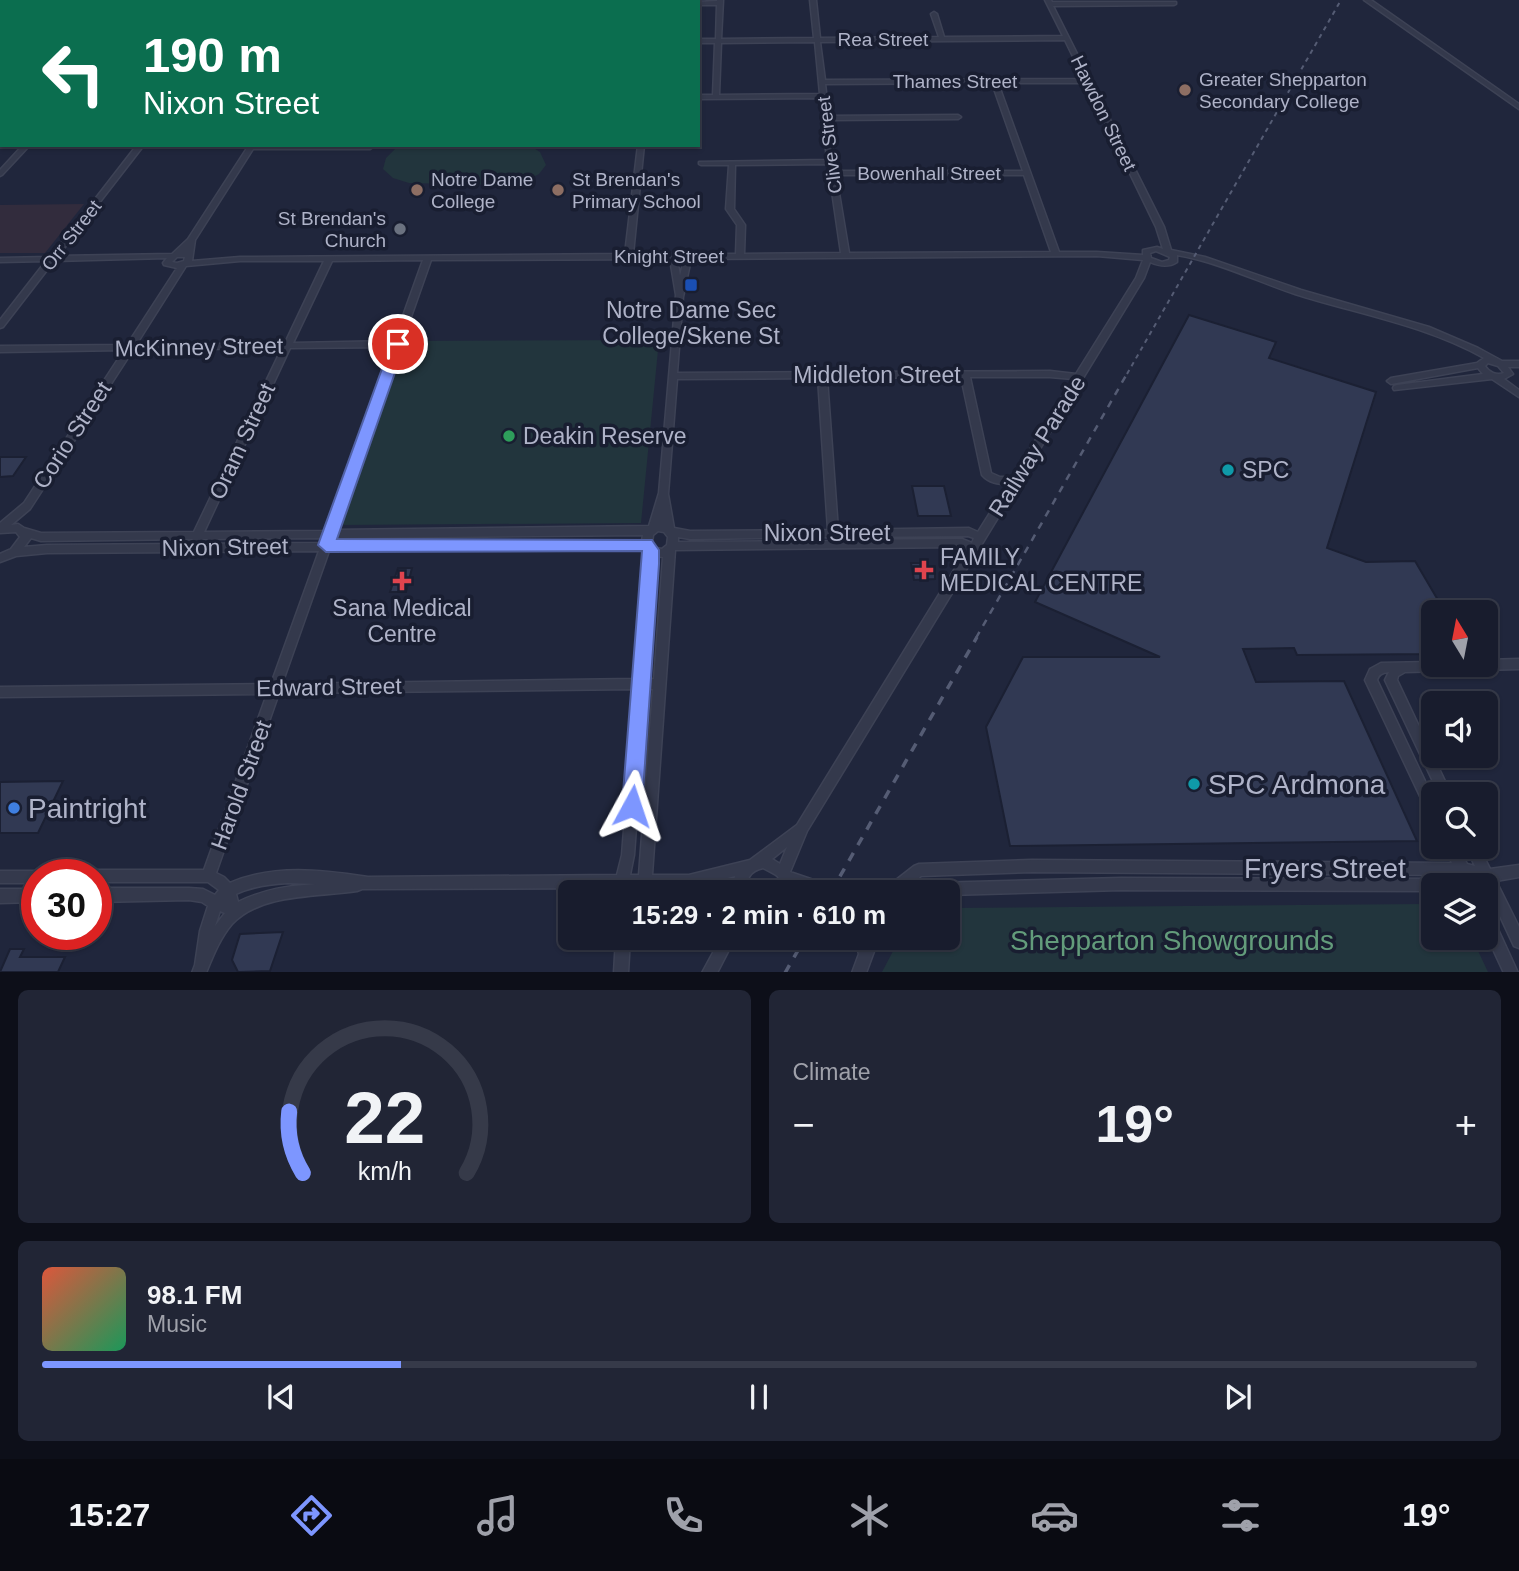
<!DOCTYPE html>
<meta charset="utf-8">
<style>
body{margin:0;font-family:Helvetica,sans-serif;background:#212535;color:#f1f3f6;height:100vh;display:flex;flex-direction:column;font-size:26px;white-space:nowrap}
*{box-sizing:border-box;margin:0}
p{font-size:23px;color:#9fa1aa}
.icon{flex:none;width:38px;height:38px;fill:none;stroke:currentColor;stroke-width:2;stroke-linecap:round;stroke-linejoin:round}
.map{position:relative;height:972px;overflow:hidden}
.side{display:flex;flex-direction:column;gap:18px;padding:18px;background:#0d0f19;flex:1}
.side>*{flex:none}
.banner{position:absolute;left:0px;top:0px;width:700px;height:147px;box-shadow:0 2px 5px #0004,0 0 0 2px #363a49;background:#0b6e4f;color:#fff;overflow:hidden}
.needle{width:46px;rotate:350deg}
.fabs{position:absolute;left:1421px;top:600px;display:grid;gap:14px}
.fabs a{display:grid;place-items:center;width:77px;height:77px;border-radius:10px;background:#181c2d;box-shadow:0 2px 5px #0004,0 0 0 2px #363a49;font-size:35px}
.speed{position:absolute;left:21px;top:859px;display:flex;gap:14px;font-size:35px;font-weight:700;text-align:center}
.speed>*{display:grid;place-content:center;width:91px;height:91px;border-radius:50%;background:#181c2d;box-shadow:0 2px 5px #0004,0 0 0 2px #363a49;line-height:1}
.speed .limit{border:10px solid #d22;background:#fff;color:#111}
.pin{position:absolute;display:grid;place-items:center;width:60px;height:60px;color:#fff;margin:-30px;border:4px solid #fff;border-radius:50%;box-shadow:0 2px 7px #0007}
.me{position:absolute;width:77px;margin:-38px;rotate:5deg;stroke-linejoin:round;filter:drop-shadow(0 0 5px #0008)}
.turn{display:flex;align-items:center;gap:24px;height:147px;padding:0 28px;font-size:32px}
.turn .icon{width:91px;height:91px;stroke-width:2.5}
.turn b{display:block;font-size:49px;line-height:60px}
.big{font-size:52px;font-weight:700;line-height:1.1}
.side .tile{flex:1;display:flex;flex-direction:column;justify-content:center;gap:10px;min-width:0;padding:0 24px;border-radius:10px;background:#212535}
.side .dial{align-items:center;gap:0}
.dial svg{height:182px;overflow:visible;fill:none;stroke:#363a49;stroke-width:7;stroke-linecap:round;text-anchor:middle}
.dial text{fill:#f1f3f6;stroke:none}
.song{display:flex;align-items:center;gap:21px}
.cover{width:84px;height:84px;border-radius:10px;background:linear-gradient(135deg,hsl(10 70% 55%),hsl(150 70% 35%))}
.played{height:7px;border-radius:4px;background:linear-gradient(90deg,#7d96ff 25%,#363a49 25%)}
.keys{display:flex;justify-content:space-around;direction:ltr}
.heat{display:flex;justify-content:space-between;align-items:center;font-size:38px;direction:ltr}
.side .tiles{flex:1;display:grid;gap:18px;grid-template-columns:1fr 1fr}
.tile:last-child{grid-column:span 2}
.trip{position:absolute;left:558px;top:880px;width:402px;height:70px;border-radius:10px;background:#181c2d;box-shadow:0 2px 5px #0004,0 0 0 2px #363a49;font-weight:700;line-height:70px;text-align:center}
.tabs{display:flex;height:112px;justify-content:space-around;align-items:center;background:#0a0b12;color:#9fa1aa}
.tabs .icon{width:49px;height:49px}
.tabs .on{color:#7d96ff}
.tabs b{font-size:32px;color:#f1f3f6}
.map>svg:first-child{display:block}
.medical{fill:#322c3d}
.green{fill:#22353d}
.building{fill:#313953;stroke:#1b2033;stroke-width:2}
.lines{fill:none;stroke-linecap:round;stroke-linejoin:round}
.minor-casing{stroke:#3d4255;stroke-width:3}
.highway-casing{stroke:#3c4054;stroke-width:4}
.minor{fill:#34394c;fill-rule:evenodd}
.highway{fill:#736c50;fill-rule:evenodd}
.rail-far2{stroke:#555c74;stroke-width:2;stroke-dasharray:4.5 4.5;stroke-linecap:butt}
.rail-far1{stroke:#555c74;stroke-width:2.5;stroke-dasharray:7 7;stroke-linecap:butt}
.rail{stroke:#555c74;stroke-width:3.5;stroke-dasharray:9 9;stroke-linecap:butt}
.route{fill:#7d96ff;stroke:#5162a6;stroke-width:2}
.education-dot{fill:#8d6e63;stroke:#191e31;stroke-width:2.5}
.worship-dot{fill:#6b7280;stroke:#191e31;stroke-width:2.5}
.transit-dot{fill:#1a4fb4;stroke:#191e31;stroke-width:2.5}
.leisure-dot{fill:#2e9e5b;stroke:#191e31;stroke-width:2.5}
.culture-dot{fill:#0f9aa8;stroke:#191e31;stroke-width:2.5}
.health-dot{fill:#e0444e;stroke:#191e31;stroke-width:2.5}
.shop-dot{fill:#3f7fe0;stroke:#191e31;stroke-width:2.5}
.labels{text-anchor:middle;stroke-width:7;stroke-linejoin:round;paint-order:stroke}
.far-street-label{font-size:19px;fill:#afb3c8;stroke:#191e31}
.far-poi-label{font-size:19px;fill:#afb3c8;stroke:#191e31;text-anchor:start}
.poi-label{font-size:23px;fill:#afb3c8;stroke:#191e31;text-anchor:start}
.street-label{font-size:23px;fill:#afb3c8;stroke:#191e31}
.near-poi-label{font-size:28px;fill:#afb3c8;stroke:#191e31;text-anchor:start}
.near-street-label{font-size:28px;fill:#afb3c8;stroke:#191e31}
.near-park-label{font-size:28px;fill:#639c7b;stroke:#191e31}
</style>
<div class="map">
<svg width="1519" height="973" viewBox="0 0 1519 973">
<rect width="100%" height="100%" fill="#20263c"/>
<!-- medical -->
<path class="medical" d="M84 204 45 253H0V205Z"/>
<!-- green -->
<path class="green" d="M399 145H529L540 152 546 165 539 174 525 181 497 185 409 183 393 178 383 169 386 158Z
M659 340 641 523 339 525 408 341Z
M1424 904 1428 913 1433 914V938H1472L1488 972H882L900 938H948L949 908Z"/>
<!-- building -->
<path class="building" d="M1189 315 1276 342 1269 358 1376 392 1327 548 1366 562 1415 561 1445 612H1433V654L1297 655 1294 648 1243 649 1256 682 1344 681 1417 841 1010 846 986 727 1023 657H1160L1035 602Z
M0 457H26L13 476 0 477Z
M912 486H944L951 516H918Z
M911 563H926L927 568H935V579L914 580Z
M398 568H412L406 592H390Z
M63 781 38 833H0V782Z
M283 932 270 971 238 972 232 960 240 934Z
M10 949H24L20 957H65L58 972H0Z"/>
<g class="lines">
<!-- minor casing -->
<g class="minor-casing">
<path id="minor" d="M161 0H167L165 2H159Z
M253 0H259L258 2H252Z
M342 0H348L347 2H341Z
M576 0H582V2H576Z
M647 0H653V2H647Z
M717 0H723L721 39 814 38 810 0H816L820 38 939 37 931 14 934 12 937 14 944 37 1063 36 1045 0H1051L1052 2H1176V4L1174 5 1053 6 1164 227 1171 250 1205 257 1301 290 1429 327 1478 348 1502 361H1519V367H1508L1513 374 1504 379 1519 390V397L1492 379 1394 390 1393 388 1394 386 1397 385 1483 374 1478 368 1391 384 1387 381 1391 378 1477 363 1484 358C1425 325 1358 314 1295 294 1256 281 1218 262 1177 255V262C1168 268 1159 266 1150 262L1144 278 807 831 790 872 834 887 835 892H812L794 886 792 892H780C782 875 778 876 763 868 749 871 746 880 746 892H711L689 887 633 888 632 892H620V888L362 889 357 891C317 897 261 893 232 924 220 938 213 956 206 973H192L195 965 200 931 208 906 202 902 189 900 96 902V888H189L203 889 215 895 219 890 208 882H96V875H90L91 872 96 870H204L267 694 0 697V687L271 684 319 551 47 553 16 556 0 562V554L11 549 20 537 16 532 0 533V523L24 503 124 350 0 352V346L127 345 177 268 164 265 163 263 167 258 54 261 3 327 0 328V320L46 261 0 262V258L50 257 137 145H144L58 256 172 254 188 239 249 145H371L373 147 370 149H253L195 240 192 261 240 257 625 254 638 145H644L633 254H736L737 225 726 209 729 165H701L699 164V162L827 160 821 98 698 99V95H713L715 43H698V39H716L717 5H698V2H697L717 1ZM1065 40 1084 79 825 80 820 42ZM815 42 820 94 719 95 721 43ZM992 83 1023 171H835L829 120 958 119 961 117 958 115 829 116 825 84ZM998 83H1086L1156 227 1163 249 1157 247 1143 250V255L1097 252H1059ZM828 164 841 253 744 254 745 225 734 209 735 165ZM836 175H1024L1051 252 849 253ZM1156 251 1170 257 1169 260 1162 262 1151 258 1150 253ZM1097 256 1143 260 1136 278 1076 374 1050 371 677 373 683 297 691 259ZM177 257H185L184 261 177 263 172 262ZM670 259 676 295 659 493 649 526 336 530 431 260ZM677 259H684L680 276ZM423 260 394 341 293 343 332 261ZM240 261H324L285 343 136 345 186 266ZM392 347 326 531 204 532 290 348ZM282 348 194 532 41 533 24 528 18 524 11 525 30 509 133 350ZM1488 363 1498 366 1504 373C1496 376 1489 372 1485 366ZM961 377 982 475C989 483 998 484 1008 484L978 532 969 528 838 530 827 378ZM970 377H1050L1073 379 1013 477H1000L991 473ZM818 378 828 530 690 531 674 528 668 494 677 379ZM658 531 664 532 668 537 667 545 662 549 656 548 652 543 653 535ZM643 535 642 541 332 543 333 538ZM968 536 974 538 972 543 962 539 838 540 839 537ZM678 537 690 539 829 537 830 541 678 542ZM31 538 41 541 192 539 196 542 200 539 323 538 321 543 47 545 24 547ZM961 547 967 549 797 825 750 860 689 875H652L675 550ZM645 549 646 551 636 679 282 684 329 551ZM656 556 663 557 654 679H647ZM635 689 622 855 617 875 368 877C322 870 274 864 230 883L224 877 216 873 279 693ZM646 689H653L639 875H630L634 855ZM787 847 780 864 772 859ZM735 876 733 885 715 881ZM288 883 316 884C286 886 266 889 238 902L236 894C253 886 270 884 288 883ZM220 911 225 913 215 926Z
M1364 0H1371L1519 104V109Z
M0 36H2V40H0Z
M23 145H30L2 175 0 176V170Z
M1519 659V669L1405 672 1398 676 1397 680 1451 794H1439L1385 680 1389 672C1382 673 1379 674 1377 680L1433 798V817L1429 815 1365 680 1370 669 1381 663 1433 662V665H1486V660Z
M1445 847H1458L1467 864 1475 866 1466 847H1479L1490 869 1519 865V877L1496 881 1519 927V948L1514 946 1486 886 1484 884 1433 886V891L1121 890 948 895V892H909L911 887 933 883 1121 878 1468 879 1470 878H1464L1459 875 1032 872 921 876 902 892H885L887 887 914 866 919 864 1032 860 1452 863Z
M0 871H37L42 873 43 875H37V883H0Z
M0 889H37V902L0 903Z
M1486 912 1491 914 1518 973H1504L1486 934Z
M616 938H630L628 973H614Z
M721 938H735L717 973H702Z
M854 938H879L866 973H852L859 954Z"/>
</g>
<!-- highway casing -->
<g class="highway-casing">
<path id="highway" d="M49 0H58L48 2Z
M0 53H2L0 59Z"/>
</g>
<!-- minor -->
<use href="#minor" class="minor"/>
<!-- highway -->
<use href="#highway" class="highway"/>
<!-- rail-far2 -->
<path class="rail-far2" d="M1127 374 1341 0"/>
<!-- rail-far1 -->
<path class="rail-far1" d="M976 638 1128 372"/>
<!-- rail -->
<path class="rail" d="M831 892 977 637
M785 973 805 938"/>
</g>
<!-- route -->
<path class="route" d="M398 340 405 344 337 539 652 540 659 550V564L642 806 639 813 632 816 625 813 622 806 642 551 326 552 318 545 391 344Z"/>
<!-- markers -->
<g class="education-dot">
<circle cx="1185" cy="90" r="7"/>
<circle cx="417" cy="190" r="7"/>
<circle cx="558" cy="190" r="7"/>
</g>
<circle class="worship-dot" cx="400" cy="229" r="7"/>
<rect class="transit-dot" x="684" y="278" width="14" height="14" rx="3.5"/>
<circle class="leisure-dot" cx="509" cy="436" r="7"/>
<g class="culture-dot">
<circle cx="1228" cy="470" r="7"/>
<circle cx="1194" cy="784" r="7"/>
</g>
<g class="health-dot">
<path d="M920.5 559.5h7v7h7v7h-7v7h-7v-7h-7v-7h7z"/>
<path d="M398.5 570.5h7v7h7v7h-7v7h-7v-7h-7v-7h7z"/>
</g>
<circle class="shop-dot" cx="14" cy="808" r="7"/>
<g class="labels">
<!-- far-street labels -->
<g class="far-street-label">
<text x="883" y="46">Rea Street</text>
<text x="955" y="88">Thames Street</text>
<text transform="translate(1104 113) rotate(64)" y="7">Hawdon Street</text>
<text transform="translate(829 145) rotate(-97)" y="7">Clive Street</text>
<text x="929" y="180">Bowenhall Street</text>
<text transform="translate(71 235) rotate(-52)" y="7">Orr Street</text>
<text x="669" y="263">Knight Street</text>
</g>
<!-- far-poi labels -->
<g class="far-poi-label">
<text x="1199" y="86">Greater Shepparton<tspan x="1199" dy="22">Secondary College</tspan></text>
<text x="431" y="186">Notre Dame<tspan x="431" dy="22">College</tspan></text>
<text x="572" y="186">St Brendan's<tspan x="572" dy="22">Primary School</tspan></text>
<text x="386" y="225" text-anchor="end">St Brendan's<tspan x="386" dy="22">Church</tspan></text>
</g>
<!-- poi labels -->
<g class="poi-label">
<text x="691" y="318" text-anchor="middle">Notre Dame Sec<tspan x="691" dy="26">College/Skene St</tspan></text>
<text x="523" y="444">Deakin Reserve</text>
<text x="1242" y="478">SPC</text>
<text x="940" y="565">FAMILY<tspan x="940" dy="26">MEDICAL CENTRE</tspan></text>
<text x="402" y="616" text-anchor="middle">Sana Medical<tspan x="402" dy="26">Centre</tspan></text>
</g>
<!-- street labels -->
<g class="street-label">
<text transform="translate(199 347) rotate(-1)" y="8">McKinney Street</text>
<text x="877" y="383">Middleton Street</text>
<text transform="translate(72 435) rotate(-57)" y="8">Corio Street</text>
<text transform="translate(242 441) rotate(-65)" y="8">Oram Street</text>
<text transform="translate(1037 446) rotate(-58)" y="8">Railway Parade</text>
<text x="827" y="541">Nixon Street</text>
<text transform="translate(225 547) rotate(-1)" y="8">Nixon Street</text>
<text transform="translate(329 687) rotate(-1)" y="8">Edward Street</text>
<text transform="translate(241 785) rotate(-70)" y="8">Harold Street</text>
</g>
<!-- near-poi labels -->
<g class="near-poi-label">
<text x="1208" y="794">SPC Ardmona</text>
<text x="28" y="818">Paintright</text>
</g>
<!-- near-street labels -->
<g class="near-street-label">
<text x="1325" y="878">Fryers Street</text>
</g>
<!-- near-park labels -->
<g class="near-park-label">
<text x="1172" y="950">Shepparton Showgrounds</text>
</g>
</g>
</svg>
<div class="fabs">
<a><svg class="needle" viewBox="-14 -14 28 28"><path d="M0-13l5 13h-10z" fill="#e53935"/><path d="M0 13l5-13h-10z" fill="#9fa1aa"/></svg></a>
<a><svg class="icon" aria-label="sound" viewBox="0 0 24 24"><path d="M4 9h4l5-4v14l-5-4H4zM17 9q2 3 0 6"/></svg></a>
<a><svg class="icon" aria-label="search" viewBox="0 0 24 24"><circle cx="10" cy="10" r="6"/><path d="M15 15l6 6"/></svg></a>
<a><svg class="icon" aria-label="layers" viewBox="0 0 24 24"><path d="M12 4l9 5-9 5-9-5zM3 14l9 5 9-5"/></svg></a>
</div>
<div class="speed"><div class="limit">30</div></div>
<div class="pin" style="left:398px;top:344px;background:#d93025"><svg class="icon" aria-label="arrive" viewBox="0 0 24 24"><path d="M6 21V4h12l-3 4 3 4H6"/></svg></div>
<svg class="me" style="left:632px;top:806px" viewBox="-20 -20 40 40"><path d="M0-17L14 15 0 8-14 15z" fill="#7d96ff" stroke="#fff" stroke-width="4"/></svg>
<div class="trip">15:29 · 2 min · 610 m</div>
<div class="banner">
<div class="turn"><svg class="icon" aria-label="left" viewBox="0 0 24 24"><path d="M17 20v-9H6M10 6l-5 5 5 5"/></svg><div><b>190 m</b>Nixon Street</div></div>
</div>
</div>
<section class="side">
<div class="tiles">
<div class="tile dial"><svg viewBox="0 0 100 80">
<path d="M14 69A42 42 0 1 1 86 69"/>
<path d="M14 69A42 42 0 0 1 8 42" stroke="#7d96ff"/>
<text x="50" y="56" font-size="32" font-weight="700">22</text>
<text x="50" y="72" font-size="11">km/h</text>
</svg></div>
<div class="tile"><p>Climate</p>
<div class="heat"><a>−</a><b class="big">19°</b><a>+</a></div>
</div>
<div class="tile">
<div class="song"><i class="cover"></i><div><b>98.1 FM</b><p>Music</p></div></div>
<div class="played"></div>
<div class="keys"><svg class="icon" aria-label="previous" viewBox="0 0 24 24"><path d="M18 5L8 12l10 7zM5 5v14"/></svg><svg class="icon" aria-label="pause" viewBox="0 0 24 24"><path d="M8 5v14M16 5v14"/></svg><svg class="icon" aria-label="next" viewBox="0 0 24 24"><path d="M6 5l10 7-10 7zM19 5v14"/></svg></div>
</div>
</div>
</section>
<nav class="tabs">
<b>15:27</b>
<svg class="icon on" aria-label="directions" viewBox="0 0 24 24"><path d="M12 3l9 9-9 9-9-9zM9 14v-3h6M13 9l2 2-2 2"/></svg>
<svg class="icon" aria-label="music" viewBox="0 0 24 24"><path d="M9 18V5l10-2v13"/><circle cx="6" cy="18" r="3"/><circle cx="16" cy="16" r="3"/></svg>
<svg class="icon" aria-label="phone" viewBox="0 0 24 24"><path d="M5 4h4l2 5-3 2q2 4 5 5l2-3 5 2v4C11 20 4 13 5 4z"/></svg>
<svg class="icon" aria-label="climate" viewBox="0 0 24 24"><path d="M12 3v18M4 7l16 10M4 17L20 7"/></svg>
<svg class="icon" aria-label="car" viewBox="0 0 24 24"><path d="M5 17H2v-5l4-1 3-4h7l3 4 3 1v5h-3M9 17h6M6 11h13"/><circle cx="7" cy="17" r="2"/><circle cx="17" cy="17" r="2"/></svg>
<svg class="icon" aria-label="filters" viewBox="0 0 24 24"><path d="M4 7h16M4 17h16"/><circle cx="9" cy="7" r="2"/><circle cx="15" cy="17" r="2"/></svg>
<b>19°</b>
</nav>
